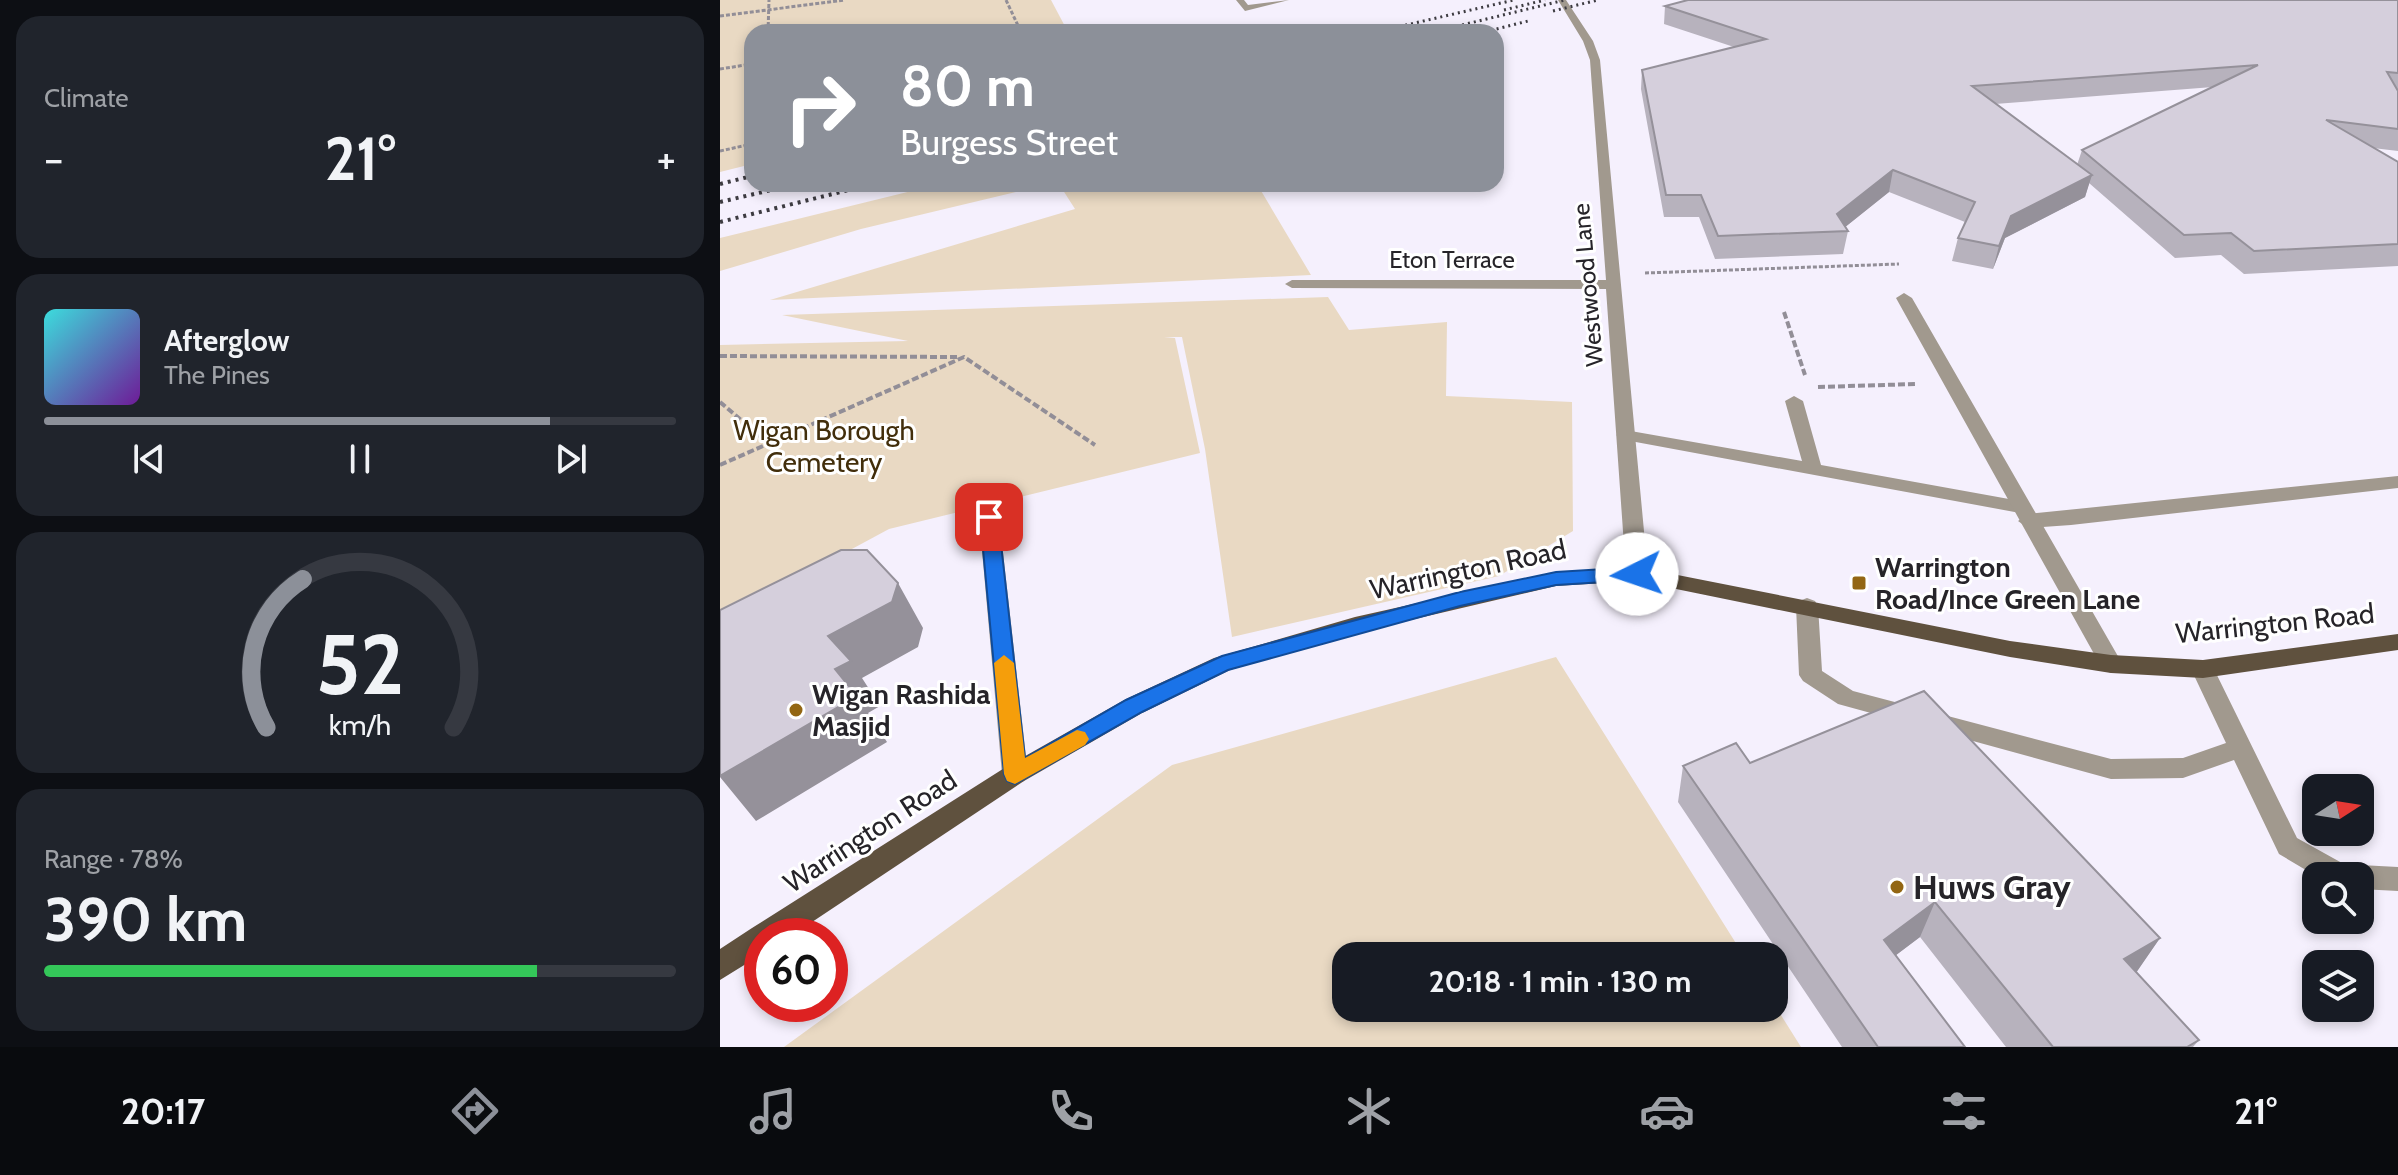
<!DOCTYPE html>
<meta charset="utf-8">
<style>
body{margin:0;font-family:Cabin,sans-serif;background:#20242c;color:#f1f3f6;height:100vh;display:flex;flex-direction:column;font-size:30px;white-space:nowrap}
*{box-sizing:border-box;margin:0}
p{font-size:26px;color:#9ea1a6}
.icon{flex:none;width:44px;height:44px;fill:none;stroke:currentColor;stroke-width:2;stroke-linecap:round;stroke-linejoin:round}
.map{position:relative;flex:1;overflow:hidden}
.panel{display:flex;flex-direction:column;gap:16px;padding:16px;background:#0d0f14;width:720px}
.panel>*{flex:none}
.hud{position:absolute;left:24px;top:24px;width:760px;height:168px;border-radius:24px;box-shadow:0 4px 12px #0003;background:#8c9099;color:#fff;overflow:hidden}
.needle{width:52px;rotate:78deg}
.fabs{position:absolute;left:1582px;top:774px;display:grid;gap:16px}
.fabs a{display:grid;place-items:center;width:72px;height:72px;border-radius:16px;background:#171b24;box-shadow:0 4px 12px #0003;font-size:40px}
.speed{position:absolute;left:24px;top:918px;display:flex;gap:16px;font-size:40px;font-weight:700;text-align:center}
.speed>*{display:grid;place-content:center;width:104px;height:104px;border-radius:50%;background:#171b24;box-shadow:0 4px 12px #0003;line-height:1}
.speed .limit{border:12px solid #d22;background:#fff;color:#111}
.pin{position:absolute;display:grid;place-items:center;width:68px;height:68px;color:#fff;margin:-34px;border-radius:16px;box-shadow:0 4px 12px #0006}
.me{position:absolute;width:88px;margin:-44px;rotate:266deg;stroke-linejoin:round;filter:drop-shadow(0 0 6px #0008)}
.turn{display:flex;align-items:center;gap:28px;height:168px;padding:0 24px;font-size:36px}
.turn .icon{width:104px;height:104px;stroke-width:2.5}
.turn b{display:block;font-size:56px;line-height:68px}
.big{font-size:60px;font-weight:800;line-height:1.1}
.panel .card{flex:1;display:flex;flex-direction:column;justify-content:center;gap:12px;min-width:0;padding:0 28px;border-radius:24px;background:#20242c}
.panel .dial{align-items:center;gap:0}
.dial svg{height:208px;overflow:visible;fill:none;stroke:#363941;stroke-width:7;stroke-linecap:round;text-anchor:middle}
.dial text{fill:#f1f3f6;stroke:none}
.song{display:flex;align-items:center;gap:24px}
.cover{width:96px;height:96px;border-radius:12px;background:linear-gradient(135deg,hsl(180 70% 55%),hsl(280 70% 35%))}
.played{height:8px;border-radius:4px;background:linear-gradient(90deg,#8c9099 80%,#363941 80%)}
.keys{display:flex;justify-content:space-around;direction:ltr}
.heat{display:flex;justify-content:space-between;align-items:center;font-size:44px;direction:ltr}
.charge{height:12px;border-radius:6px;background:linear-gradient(90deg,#34c759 78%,#363941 0)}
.trip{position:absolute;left:612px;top:942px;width:456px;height:80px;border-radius:24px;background:#171b24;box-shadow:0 4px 12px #0003;font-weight:800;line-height:80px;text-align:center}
.dock{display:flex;height:128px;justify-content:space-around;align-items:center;background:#090b0e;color:#9ea1a6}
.dock .icon{width:56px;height:56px}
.dock .active{color:#8c9099}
.dock b{font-size:36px;color:#f1f3f6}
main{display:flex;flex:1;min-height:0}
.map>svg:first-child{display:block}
.green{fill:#e9d9c3}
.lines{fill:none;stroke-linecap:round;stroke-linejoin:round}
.path-far1{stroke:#928e97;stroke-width:3;stroke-dasharray:4 2;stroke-linecap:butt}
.path{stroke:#928e97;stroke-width:4;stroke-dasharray:7 3;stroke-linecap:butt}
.service{fill:#a1998e;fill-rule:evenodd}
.minor{fill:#a1998e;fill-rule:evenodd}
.primary{fill:#5f513e;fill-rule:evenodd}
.rail-far1{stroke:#3d3b41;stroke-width:3;stroke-dasharray:2 4;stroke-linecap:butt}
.rail{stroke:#3d3b41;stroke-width:4;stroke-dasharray:3 5;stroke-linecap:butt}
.wall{fill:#b7b2bd;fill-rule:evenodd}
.shaded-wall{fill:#95919a}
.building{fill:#d5cfdc;stroke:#95919a;stroke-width:2}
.route{fill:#1a73e8;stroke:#114b97;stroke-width:2}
.slow{fill:#f59e0b}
.poi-dot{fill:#936613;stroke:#fff;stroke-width:3}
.labels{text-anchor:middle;stroke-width:6;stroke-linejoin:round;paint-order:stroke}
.far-street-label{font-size:24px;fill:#262429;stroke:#fff}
.park-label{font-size:28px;fill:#422e0b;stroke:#fff}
.poi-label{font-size:28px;font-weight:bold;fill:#262429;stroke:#fff;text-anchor:start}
.street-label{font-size:28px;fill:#262429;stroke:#fff}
.near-poi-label{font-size:34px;font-weight:bold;fill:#262429;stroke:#fff;text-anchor:start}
</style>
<main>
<section class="panel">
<div class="card"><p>Climate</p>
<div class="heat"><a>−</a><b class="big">21°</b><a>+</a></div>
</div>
<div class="card">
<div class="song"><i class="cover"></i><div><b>Afterglow</b><p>The Pines</p></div></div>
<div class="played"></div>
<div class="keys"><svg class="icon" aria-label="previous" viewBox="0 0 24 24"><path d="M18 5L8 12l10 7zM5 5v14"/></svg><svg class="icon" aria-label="pause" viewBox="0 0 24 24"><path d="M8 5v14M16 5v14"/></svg><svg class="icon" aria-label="next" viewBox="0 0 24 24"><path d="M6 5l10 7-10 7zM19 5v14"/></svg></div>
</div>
<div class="card dial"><svg viewBox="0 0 100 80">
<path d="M14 69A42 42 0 1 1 86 69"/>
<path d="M14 69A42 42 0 0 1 28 12" stroke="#8c9099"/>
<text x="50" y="56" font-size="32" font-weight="700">52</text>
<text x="50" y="72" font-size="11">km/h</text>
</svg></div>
<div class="card"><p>Range · 78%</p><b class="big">390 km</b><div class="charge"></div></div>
</section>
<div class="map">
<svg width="1678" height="1047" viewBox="0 0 1678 1047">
<rect width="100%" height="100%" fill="#f5f0fd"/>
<!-- green -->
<path class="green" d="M0 0H331L348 32H32V164L0 172Z
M220 184H330L141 229 0 271V238Z
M339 184H537L591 275 50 300 355 209Z
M608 297 629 330 727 322 726 396 852 402 853 531 779 576 512 637 485 449 462 337H444L455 338 480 453 169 529 0 620V345L188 341 62 315Z
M836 657 1024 956H626V1008H1054V1004L1081 1047H64L452 765Z"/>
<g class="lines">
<!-- path-far1 -->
<path class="path-far1" d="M286 0 301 32
M0 16 125 0
M48 32 49 0
M265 32 299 27
M0 69 32 64
M0 151 32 144
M925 273 1179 264"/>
<!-- path -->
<path class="path" d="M1064 312 1085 375
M0 356 239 357
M1098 387 1196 384
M0 402 49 444
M0 465 244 357 375 445"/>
<!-- service -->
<path class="service" d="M1074 396 1083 401 1101 465 1300 501 1310 507 1300 513 905 440 896 435 905 430 1082 461 1065 401Z
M1678 476V488L1351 525 1308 528 1298 521 1308 514Z
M1087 598 1095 601 1098 606 1102 671 1133 691 1391 759 1463 758 1506 743 1471 669 1475 663 1483 660 1491 663 1577 838 1631 868 1640 865 1678 867V891L1640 889V876H1596L1559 854 1514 760 1463 778 1391 779 1118 704 1083 681 1079 675 1076 606 1079 601Z"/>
<!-- minor -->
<path class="minor" d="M516 0H524L528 5 569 0 525 11Z
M838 0H846L873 41 880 60 928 574 917 581 906 574 886 289 572 288 565 284 572 280H886L870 60 863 41Z
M1184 293 1192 298 1399 658 1402 664 1399 670 1391 673 1383 670 1176 298Z
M269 511 279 517 308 774 304 781 295 784 286 781 282 774 259 517Z"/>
<!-- primary -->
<path class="primary" d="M917 567 1290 641 1391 655 1483 660 1678 634V650L1483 678 1391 673 1290 657 917 581 836 586 635 633 510 670 422 713 304 781 71 936H42V954L0 980V949L32 928 286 767 406 699 494 658 635 617 836 572Z"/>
<!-- rail-far1 -->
<path class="rail-far1" d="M784 10 825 0
M833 11 878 0
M656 32 794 0
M713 32 845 0
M765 32 808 21"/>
<!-- rail -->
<path class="rail" d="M0 184 32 176
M0 202 77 184
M0 222 153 184"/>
</g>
<!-- wall -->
<path class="wall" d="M1678 0V151L1653 148 1678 162V266L1524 274 1501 255 1455 258 1369 183 1365 197 1285 238 1273 269 1232 261 1238 238 1245 222 1169 192 1125 227 1128 231 1123 254 995 259 979 217H944L921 89 922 70 1014 47 944 24 945 6ZM1493 87 1362 150 1357 165 1275 104Z
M963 766 1440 938 1416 972 1479 1040 1473 1047H1286L1200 937 1176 955 1245 1047H1122L958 802Z"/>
<!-- shaded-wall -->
<path class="shaded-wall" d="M1173 170 1169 192 1119 232 1117 214Z
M1372 175 1365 197 1285 238 1273 269 1279 246 1291 216Z
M178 583 203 628 198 647 142 678 160 706 148 713 167 742 36 821 0 777V776L108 636Z
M1215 902 1200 937 1151 974 1164 940Z
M1440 938 1416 973 1404 959Z"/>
<!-- building -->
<path class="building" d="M968 0H1678V73L1667 72 1678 91V129L1606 120 1678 162V244L1534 251 1511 233 1464 235 1362 150 1538 65 1252 86 1372 175 1291 216 1279 246 1238 238 1255 202 1173 170 1117 214 1128 231 998 236 981 195H946L922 70 1046 39 945 6Z
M121 550H147L178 583 172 602 108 636 131 661 115 669 137 696 0 776V610Z
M1204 691 1440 938 1404 959 1479 1040 1467 1047H1333L1215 902 1164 940 1245 1047H1158L963 766 1016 743 1030 763Z"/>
<!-- route -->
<path class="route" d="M269 512 278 517 305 758 406 700 502 656 740 592 836 572 917 567 926 574 917 580 836 585 740 606 508 670 422 712 295 784 287 781 284 774 260 517Z"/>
<!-- slow -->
<path class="slow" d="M284 655 294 663 305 758 357 730 365 732 369 739 365 745 295 784 287 781 284 774 274 663Z"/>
<!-- markers -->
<g class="poi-dot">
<rect x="1131" y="575" width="16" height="16" rx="4"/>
<circle cx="76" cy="710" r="8"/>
<circle cx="1177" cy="887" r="8"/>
</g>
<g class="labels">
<!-- far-street labels -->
<g class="far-street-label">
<text x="732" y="268">Eton Terrace</text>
<text transform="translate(868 285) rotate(-95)" y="8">Westwood Lane</text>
</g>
<!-- park labels -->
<g class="park-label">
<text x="104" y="440">Wigan Borough<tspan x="104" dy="32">Cemetery</tspan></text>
</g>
<!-- poi labels -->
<g class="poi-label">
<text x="1155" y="577">Warrington<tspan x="1155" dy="32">Road/Ince Green Lane</tspan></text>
<text x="92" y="704">Wigan Rashida<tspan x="92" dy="32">Masjid</tspan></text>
</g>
<!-- street labels -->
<g class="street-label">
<text transform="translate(748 569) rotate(-12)" y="10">Warrington Road</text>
<text transform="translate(1555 623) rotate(-6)" y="10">Warrington Road</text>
<text transform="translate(150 831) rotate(-33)" y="10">Warrington Road</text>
</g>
<!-- near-poi labels -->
<g class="near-poi-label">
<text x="1193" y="899">Huws Gray</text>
</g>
</g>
</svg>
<div class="fabs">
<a><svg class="needle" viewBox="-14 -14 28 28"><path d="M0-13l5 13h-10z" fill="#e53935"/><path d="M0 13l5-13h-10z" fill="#9ea1a6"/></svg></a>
<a><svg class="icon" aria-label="search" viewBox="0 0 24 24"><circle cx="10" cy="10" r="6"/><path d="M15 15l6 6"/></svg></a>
<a><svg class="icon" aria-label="layers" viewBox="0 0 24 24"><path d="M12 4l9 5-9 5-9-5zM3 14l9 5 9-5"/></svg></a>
</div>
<div class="speed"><div class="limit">60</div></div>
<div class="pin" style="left:269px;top:517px;background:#d93025"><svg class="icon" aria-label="arrive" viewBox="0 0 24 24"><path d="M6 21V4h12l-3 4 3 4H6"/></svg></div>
<svg class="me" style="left:917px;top:574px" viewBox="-20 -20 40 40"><circle r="19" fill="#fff"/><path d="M0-13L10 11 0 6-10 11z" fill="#1a73e8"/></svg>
<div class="trip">20:18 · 1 min · 130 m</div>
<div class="hud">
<div class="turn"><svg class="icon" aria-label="right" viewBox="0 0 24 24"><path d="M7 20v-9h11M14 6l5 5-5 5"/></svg><div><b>80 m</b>Burgess Street</div></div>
</div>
</div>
</main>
<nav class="dock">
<b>20:17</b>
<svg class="icon active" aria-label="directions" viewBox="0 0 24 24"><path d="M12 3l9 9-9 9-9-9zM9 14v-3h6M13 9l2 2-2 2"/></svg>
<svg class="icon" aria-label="music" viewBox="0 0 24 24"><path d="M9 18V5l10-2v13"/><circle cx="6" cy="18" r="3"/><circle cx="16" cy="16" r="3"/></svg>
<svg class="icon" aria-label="phone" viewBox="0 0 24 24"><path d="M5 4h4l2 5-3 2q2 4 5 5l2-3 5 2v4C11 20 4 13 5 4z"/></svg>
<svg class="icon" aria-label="climate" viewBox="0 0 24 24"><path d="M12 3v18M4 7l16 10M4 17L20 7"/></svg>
<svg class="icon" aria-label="car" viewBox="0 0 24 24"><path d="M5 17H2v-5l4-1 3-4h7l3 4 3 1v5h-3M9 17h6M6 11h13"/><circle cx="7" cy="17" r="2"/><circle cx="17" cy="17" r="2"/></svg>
<svg class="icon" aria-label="filters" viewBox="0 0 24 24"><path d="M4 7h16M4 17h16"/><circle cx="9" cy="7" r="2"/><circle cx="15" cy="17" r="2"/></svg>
<b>21°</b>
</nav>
